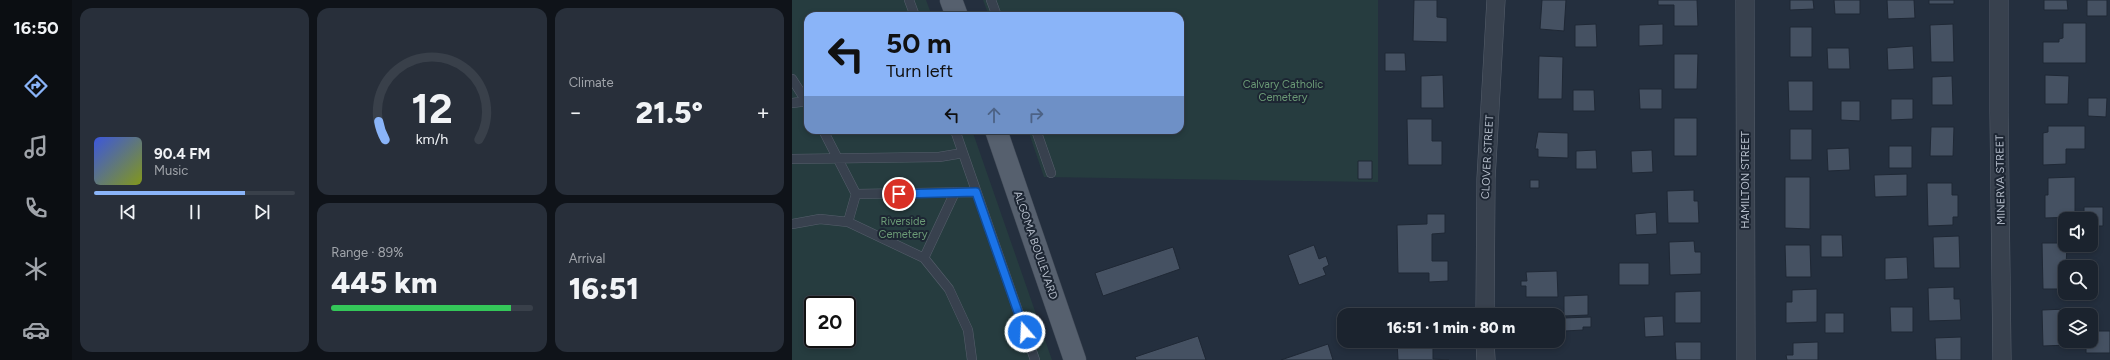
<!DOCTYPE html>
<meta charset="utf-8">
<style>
body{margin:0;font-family:Figtree,sans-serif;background:#282f3a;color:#f1f3f6;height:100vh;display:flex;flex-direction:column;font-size:15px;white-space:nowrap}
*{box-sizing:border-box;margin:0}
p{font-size:13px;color:#a0a4aa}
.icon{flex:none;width:22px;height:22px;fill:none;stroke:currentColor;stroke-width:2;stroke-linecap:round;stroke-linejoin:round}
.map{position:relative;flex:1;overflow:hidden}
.drawer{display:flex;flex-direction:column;gap:8px;padding:8px;background:#0f1319;width:720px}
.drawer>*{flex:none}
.hud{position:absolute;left:12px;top:12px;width:380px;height:122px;border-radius:12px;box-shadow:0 2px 6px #0003,0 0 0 1px #39404a;background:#8ab4f8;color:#111;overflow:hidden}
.controls{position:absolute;left:1266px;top:212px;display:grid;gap:8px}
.controls a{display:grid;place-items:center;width:40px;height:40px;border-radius:8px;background:#1b232e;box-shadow:0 2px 6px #0003,0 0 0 1px #39404a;font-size:20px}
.speed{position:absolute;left:12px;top:296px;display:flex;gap:8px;font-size:20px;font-weight:700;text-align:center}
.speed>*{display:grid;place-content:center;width:52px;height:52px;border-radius:50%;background:#1b232e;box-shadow:0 2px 6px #0003,0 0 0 1px #39404a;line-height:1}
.speed .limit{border:2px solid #111;border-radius:6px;background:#fff;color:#111}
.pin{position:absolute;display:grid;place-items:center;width:34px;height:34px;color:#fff;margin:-17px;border:2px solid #fff;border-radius:50%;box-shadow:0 1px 4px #0007}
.me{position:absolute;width:44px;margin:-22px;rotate:341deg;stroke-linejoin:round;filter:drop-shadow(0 0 3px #0008)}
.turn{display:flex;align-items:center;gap:14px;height:84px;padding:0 16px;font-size:18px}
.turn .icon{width:52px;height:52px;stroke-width:2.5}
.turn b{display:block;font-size:28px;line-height:34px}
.lanes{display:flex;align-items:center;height:38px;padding:0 16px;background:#0003;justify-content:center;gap:20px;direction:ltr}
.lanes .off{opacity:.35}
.big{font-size:30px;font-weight:800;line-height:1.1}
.drawer .tile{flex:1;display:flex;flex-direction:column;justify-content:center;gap:6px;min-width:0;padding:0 14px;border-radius:12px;background:#282f3a}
.drawer .dial{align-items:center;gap:0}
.dial svg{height:104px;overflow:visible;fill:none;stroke:#39404a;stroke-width:7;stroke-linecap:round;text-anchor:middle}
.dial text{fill:#f1f3f6;stroke:none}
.song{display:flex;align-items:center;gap:12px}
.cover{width:48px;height:48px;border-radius:6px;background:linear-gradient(135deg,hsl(230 70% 55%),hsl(70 70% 35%))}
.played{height:4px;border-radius:2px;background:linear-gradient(90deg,#8ab4f8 75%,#39404a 75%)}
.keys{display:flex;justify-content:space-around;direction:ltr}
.heat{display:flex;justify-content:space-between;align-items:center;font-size:22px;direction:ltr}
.charge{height:6px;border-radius:3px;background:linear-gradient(90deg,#34c759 89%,#39404a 0)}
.drawer .tiles{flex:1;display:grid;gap:8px;grid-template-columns:repeat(3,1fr)}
.tile:first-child{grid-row:span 2}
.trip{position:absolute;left:545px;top:308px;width:228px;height:40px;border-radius:12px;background:#1b232e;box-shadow:0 2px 6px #0003,0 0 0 1px #39404a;font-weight:800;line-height:40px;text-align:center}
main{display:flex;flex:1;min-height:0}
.tab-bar{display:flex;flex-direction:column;width:72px;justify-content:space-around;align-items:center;background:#0b0e12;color:#a0a4aa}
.tab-bar .icon{width:28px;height:28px}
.tab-bar .active{color:#8ab4f8}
.tab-bar b{font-size:18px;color:#f1f3f6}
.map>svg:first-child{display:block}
.green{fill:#263c3f;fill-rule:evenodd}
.building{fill:#455162;stroke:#1f2835}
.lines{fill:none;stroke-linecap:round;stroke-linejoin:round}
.lane-casing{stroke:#565f6c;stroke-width:10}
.street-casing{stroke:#565f6c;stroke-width:19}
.primary-casing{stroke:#414a57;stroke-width:23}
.lane{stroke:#38414e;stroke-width:9}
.street{stroke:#38414e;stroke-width:18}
.primary{stroke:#56606e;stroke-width:22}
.route-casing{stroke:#114b97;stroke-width:10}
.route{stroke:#1a73e8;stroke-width:7}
.labels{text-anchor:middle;stroke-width:4;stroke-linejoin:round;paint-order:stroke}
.park-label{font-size:11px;fill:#6b9a76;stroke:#1d2633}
.street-label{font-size:11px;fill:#b4bcc9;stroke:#1d2633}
</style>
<main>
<nav class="tab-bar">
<b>16:50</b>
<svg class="icon active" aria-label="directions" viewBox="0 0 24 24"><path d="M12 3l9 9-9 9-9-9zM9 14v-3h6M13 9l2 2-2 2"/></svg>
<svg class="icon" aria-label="music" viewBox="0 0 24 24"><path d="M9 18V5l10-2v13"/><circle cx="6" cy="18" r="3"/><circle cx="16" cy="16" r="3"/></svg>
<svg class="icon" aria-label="phone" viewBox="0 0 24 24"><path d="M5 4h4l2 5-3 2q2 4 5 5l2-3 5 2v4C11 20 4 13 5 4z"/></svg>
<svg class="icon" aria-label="climate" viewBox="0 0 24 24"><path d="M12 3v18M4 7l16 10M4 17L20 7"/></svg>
<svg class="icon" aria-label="car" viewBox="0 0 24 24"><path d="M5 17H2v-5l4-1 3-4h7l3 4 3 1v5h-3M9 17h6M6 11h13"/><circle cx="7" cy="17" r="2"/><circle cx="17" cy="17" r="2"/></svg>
</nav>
<section class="drawer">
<div class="tiles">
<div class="tile">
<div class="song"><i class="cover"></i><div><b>90.4 FM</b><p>Music</p></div></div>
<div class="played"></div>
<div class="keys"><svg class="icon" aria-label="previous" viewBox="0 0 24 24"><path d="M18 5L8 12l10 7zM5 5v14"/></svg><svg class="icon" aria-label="pause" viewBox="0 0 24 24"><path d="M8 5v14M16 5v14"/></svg><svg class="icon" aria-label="next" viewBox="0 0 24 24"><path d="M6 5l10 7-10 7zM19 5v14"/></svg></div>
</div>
<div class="tile dial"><svg viewBox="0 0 100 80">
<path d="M14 69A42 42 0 1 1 86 69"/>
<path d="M14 69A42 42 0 0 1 9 55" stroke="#8ab4f8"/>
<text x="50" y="56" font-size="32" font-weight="700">12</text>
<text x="50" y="72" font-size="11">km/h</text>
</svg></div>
<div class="tile"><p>Climate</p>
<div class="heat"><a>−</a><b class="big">21.5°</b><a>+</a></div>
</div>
<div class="tile"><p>Range · 89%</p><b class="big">445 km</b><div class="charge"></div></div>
<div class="tile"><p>Arrival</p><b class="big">16:51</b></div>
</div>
</section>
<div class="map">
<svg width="1318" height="360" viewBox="0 0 1318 360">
<rect width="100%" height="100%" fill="#242f3e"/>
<!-- green -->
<path class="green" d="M0 0H134L140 16H16V130H180L260 360H0ZM21 305H55V339H21Z
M191 0H586V182L252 177 236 130H388V16H197Z"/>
<!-- building -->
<path class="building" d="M622 0H645V17L655 18V42L621 41Z
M750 0H774L772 31 748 29Z
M866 0H905L906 26H882V5H866Z
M998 0H1021L1022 9 998 10Z
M1042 0H1068V14H1043Z
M1095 0H1122L1123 18 1096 19Z
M1137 0H1162V4H1137Z
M1252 0H1275L1276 10H1252Z
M1295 0H1315V16H1295Z
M1271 23H1294V63H1251V42H1267V39L1271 38Z
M804 24 805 47H783V25Z
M871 24V45L847 46V25Z
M1161 24 1162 62H1139L1138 25Z
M998 27H1020V57H998Z
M1121 46 1122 69 1096 70 1095 48Z
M1035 48H1057L1058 69H1036Z
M593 53H613L614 71H593Z
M882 54H906L905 89H882Z
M747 56 771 57 770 99H746Z
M651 75 652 108H629V76Z
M1253 75 1277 76 1276 104H1253Z
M1160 76 1161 105H1140V77Z
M996 81H1021V111H997Z
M847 89H870V109H848Z
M781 90H802L803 111H781Z
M1296 98H1315L1314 117 1296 116Z
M1099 99H1121V119L1099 120Z
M1049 101H1068V121L1049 120Z
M882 118H905V156H882Z
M615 119H640V141H650V165H616Z
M1256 126H1293V149H1274V164L1251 165V133L1256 132Z
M1139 127H1162L1161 156H1138Z
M998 129H1020V160H998Z
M746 132 776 133V158L746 157V149H743Z
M1097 146H1120V168H1097Z
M1057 148 1058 170 1036 171 1035 149Z
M804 150 805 169H784V151Z
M860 150 861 172 840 173 839 151Z
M566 161H580V179H566Z
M1115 174V196L1083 197 1082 175Z
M993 177H1018V229L993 228Z
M1283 177V217L1253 218V195H1256V178Z
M738 180H747V188H738Z
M1135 183H1160V195H1166V217H1161V225L1136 226Z
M902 190V201H906L907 223H876L875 191Z
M1292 207H1311V226H1299V219H1292Z
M864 212 865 234 844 235 843 214Z
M635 214H653V233L640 234V261H656V281L637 282V273H606L605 225 635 224Z
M1029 235H1050L1051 257H1029Z
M1167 236 1168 268H1142L1141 237Z
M902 241 903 252H909V274L878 275 877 242Z
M1250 243H1273L1275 245 1273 289H1251Z
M522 245 527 259 534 256 537 265 531 268 534 275 507 285 496 255Z
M993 245H1018L1019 277H994Z
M381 247 388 269 311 296 303 273Z
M1115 257 1116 279 1093 280V258Z
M827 263H857V285H827Z
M765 271 766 297H734V286H729V281H735L734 272Z
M1162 287V299H1168L1169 320 1137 321 1136 288Z
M1025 289V322L994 323V302H1000V290Z
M909 291V323H883V292Z
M796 295V315L772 316V296Z
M1098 307H1121V332H1099Z
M1275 309V315H1273V341H1276V345L1251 346 1250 310Z
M637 310H654V315H637Z
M1033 313H1052V333H1033Z
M871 316 872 336 853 337 852 317Z
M799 317V327H791V330L773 331 772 318Z
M1299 331H1318V353H1294V341H1299Z
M406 336 414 360H344L343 357Z
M1169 337V360H1144L1143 338Z
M605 341H641V359L657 360H606Z
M883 342H909V360H884Z
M1026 342V360H995L994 355H1001V343Z
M536 344 541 360H489Z"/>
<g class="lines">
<!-- lane casing -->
<g class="lane-casing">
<path id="lane" d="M117 0 123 16
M199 0 205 16
M0 79 16 104
M0 103 16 101
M31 130 64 194 56 222
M163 130 243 360
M244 130 259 173
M0 159 147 157 171 153
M64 194 184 192
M0 224 28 219 56 222 132 258 157 289 176 330 180 360
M132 258 163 192"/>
</g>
<!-- street casing -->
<g class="street-casing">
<path id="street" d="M953 0 954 360
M1207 0V112L1210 360
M693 315 694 179 704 0
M693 341 694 360"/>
</g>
<!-- primary casing -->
<g class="primary-casing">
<path id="primary" d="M159 0 165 16
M204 130 283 360"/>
</g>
<!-- lane -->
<use href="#lane" class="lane"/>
<!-- street -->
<use href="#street" class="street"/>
<!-- primary -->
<use href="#primary" class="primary"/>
</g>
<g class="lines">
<!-- route casing -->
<g class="route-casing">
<path id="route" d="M107 194 184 192 233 332"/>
</g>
<!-- route -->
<use href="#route" class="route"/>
</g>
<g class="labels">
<!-- park labels -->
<g class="park-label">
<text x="491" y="88">Calvary Catholic<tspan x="491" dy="13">Cemetery</tspan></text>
<text x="111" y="225">Riverside<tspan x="111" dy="13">Cemetery</tspan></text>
</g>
<!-- street labels -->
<g class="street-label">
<text transform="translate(695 157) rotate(-87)" y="4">CLOVER STREET</text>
<text transform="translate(953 180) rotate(-90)" y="4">HAMILTON STREET</text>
<text transform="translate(1208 180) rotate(-91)" y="4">MINERVA STREET</text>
<text transform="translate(244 245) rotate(71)" y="4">ALGOMA BOULEVARD</text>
</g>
</g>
</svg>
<div class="controls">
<a><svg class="icon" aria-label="sound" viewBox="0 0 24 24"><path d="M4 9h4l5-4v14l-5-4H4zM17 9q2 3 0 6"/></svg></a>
<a><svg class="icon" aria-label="search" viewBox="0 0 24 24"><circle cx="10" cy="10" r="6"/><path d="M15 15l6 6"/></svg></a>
<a><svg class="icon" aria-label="layers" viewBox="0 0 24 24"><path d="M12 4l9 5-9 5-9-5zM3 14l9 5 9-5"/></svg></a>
</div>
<div class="speed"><div class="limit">20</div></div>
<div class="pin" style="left:107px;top:194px;background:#d93025"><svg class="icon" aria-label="arrive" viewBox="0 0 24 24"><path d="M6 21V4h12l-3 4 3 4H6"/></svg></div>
<svg class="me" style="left:233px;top:332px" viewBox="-20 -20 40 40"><circle r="17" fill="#1a73e8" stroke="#fff" stroke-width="3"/><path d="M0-11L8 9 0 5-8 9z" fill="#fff"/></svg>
<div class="trip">16:51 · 1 min · 80 m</div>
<div class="hud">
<div class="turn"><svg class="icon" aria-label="left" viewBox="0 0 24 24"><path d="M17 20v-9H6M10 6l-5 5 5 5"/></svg><div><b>50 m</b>Turn left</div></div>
<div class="lanes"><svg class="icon" aria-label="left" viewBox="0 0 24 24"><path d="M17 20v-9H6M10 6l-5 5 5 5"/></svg><svg class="icon off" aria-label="ahead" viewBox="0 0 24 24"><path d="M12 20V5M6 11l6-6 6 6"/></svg><svg class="icon off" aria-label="right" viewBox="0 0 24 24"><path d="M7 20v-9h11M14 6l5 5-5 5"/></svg></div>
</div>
</div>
</main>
